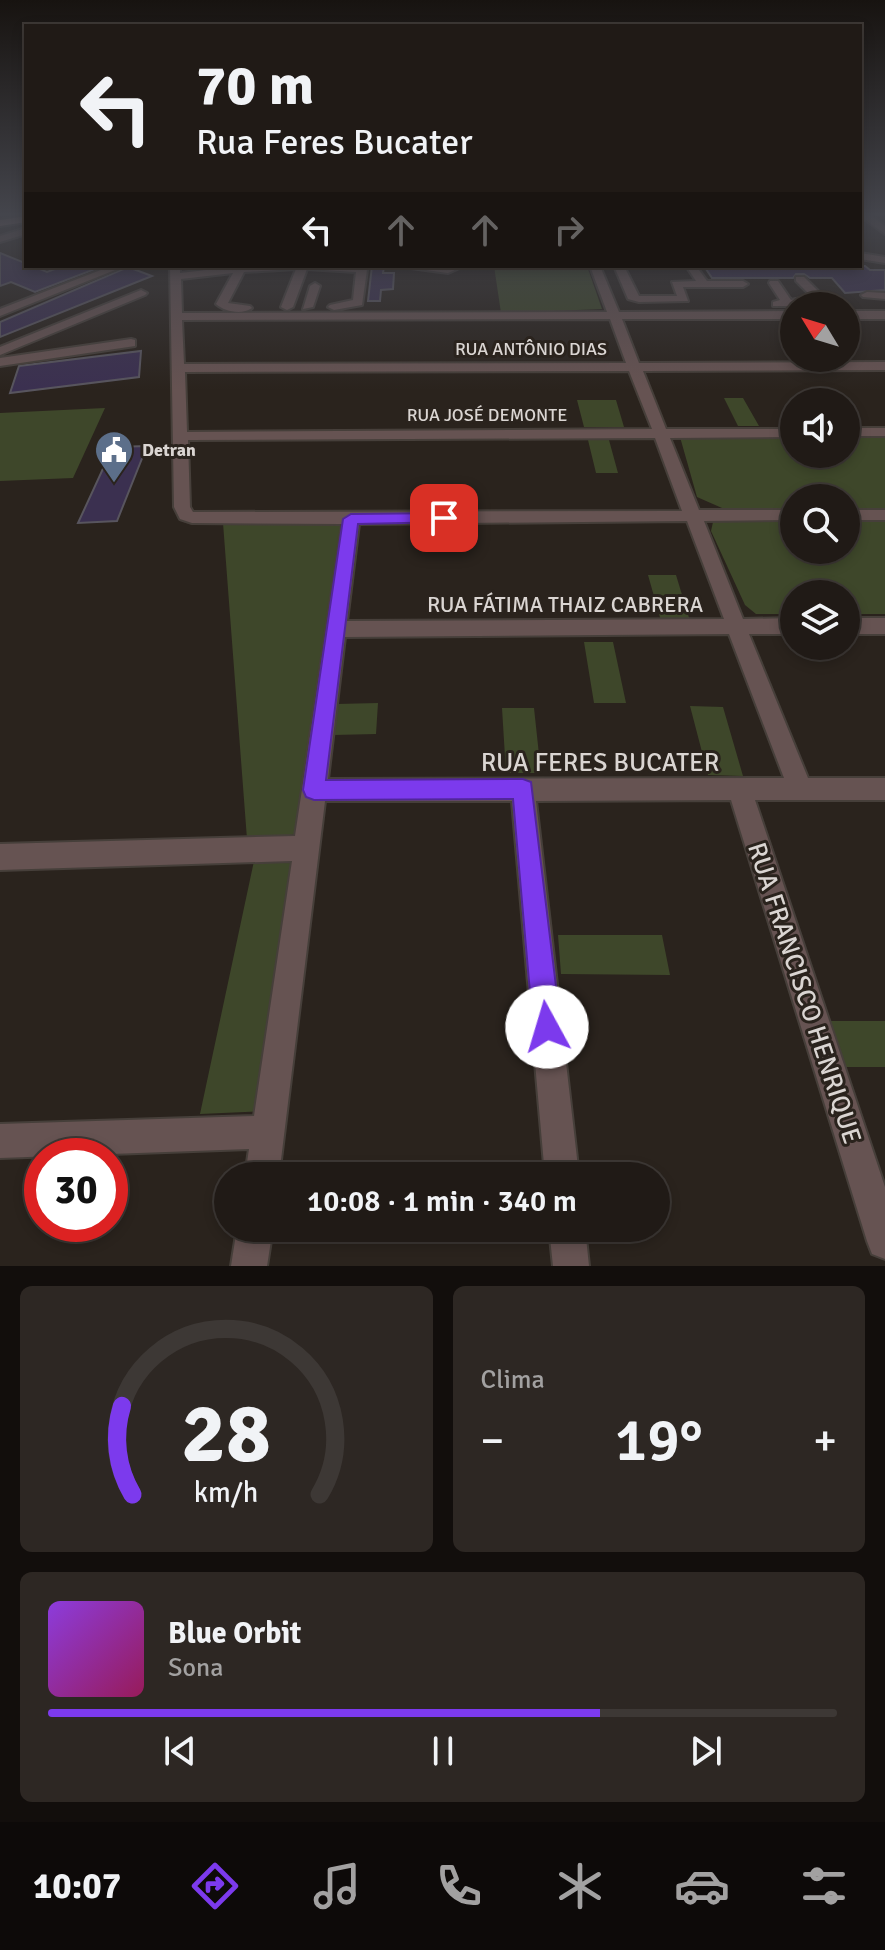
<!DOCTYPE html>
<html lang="pt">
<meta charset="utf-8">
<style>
body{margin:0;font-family:Signika,sans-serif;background:#2d2723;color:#f1f3f6;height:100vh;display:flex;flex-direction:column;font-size:30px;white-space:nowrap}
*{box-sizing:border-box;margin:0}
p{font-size:26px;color:#a2a1a1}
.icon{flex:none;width:44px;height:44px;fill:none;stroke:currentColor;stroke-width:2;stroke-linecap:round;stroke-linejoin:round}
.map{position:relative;height:1266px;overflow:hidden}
.sheet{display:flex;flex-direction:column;gap:20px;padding:20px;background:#120e0c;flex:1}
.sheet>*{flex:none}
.banner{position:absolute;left:24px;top:24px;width:838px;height:244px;border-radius:0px;box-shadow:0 4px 12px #0003,0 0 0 2px #3d3835;background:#201a16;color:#f1f3f6;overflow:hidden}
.needle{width:52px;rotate:308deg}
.tools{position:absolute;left:780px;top:292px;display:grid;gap:16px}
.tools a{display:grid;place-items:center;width:80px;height:80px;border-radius:50%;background:#201a16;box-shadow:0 4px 12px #0003,0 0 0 2px #3d3835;font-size:40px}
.speed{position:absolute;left:24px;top:1138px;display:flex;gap:16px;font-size:40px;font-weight:700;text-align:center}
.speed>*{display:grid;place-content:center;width:104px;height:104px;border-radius:50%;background:#201a16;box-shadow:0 4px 12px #0003,0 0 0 2px #3d3835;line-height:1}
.speed .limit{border:12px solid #d22;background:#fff;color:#111}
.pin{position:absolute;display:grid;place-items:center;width:68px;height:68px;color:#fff;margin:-34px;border-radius:16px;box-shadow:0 4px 12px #0006}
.me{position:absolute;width:88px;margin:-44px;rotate:354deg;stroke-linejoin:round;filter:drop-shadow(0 0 6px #0008)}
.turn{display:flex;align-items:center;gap:28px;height:168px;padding:0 40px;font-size:36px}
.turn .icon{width:104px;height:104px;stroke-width:2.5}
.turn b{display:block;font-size:56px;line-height:68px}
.lanes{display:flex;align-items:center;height:76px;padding:0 40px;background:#0003;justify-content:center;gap:40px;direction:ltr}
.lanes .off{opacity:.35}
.big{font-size:60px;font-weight:600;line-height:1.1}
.sheet .tile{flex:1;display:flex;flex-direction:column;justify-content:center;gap:12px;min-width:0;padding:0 28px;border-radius:12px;background:#2d2723}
.sheet .dial{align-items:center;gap:0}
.dial svg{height:208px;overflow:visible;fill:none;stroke:#3d3835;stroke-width:7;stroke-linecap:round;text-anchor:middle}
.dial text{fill:#f1f3f6;stroke:none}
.song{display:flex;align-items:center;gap:24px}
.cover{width:96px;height:96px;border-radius:12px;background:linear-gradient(135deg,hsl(270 70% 55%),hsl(330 70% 35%))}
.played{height:8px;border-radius:4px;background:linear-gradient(90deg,#7c3aed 70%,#3d3835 70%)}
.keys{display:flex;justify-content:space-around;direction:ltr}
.heat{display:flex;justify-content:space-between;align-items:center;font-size:44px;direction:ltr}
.sheet .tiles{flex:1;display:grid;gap:20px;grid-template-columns:1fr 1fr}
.tile:last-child{grid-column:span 2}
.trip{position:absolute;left:214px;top:1162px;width:456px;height:80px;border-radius:40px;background:#201a16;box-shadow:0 4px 12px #0003,0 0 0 2px #3d3835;font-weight:600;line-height:80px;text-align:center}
.tabs{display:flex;height:128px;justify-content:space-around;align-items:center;background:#0d0a09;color:#a2a1a1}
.tabs .icon{width:56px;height:56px}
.tabs .selected{color:#7c3aed}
.tabs b{font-size:36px;color:#f1f3f6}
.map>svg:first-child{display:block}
.green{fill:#3e472a}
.building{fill:#3b3050;stroke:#58555e;stroke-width:2}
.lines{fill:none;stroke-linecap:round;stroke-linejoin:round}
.minor-casing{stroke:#463f3a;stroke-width:4}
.major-casing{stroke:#463f3a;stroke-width:4}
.minor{fill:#665352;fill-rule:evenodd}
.major{fill:#a7807f;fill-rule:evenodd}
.route{fill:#7c3aed;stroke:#51269a;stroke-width:2}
.labels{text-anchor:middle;stroke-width:6;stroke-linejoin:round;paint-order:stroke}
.far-street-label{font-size:18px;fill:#dad5d2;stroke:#2a231d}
.far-poi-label{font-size:18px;font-weight:bold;fill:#dad5d2;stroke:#2a231d;text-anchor:start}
.street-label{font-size:22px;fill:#dad5d2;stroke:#2a231d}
.near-street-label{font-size:26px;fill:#dad5d2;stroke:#2a231d}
</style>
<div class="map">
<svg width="885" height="1266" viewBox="0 0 885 1266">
<rect width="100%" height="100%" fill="#2a231d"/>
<!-- green -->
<path class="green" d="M494 266H587L602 309 501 313Z
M724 398H743L759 426H738Z
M577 400H616L624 427H584Z
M105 408 73 478 0 481V413Z
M794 435V454H846V435H885V508H846V498H794V509L722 508 697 497 680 437Z
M588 440H609L618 473H596Z
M728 519H794V550H846V519H885V614H846V594H794V614H756L745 605 711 531 713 522Z
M223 523 344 524 300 834 247 839Z
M648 575H676L690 621H661Z
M584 642H613L626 703H594Z
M378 703 376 734 333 735 337 704Z
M690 706 723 707 743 776 708 775Z
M502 708H534L541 773H506Z
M301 860 267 1111 200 1114 254 861Z
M558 935H662L670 975 561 974Z
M827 1021H885V1067H842Z"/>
<!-- building -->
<path class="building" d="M0 253 47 272 63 266H103L35 292 11 282 0 286Z
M372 266H384L383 273H394L393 289 381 290 380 301H368Z
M704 266H865L870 270H885V290L845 293 832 278H810L804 274H796L793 278H712Z
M128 267 152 276 0 337V322Z
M141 351 139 377 10 393 19 366Z
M147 446 117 521 78 523 113 447Z"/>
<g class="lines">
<!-- minor casing -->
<g class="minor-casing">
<path id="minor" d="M860 213H867L885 226V234L860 216Z
M26 228V234L0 242V236Z
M860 253 885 257V263L860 259Z
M111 266H125L0 316V309Z
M170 266H180V273L241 266H358L367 270 362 305 334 310 328 307 330 305 353 300 356 272 307 269 293 307 287 310 281 307 296 269 244 272 228 303 250 306 252 308C242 315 225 312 216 304L233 273 181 279 182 313 607 312 590 266H600L619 312 794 311V319H622L639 363 885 362V370L643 371 666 429H794V437L670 438 699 510H794V520L704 521 743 619 794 618V634H749L808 778H885V800H755L885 1187V1259L872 1254 867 1241 731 800 536 801 579 1176H545L512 801H325L279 1176H245L249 1149 0 1158V1124L254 1116 292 861 0 870V844L295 836 342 524 192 523 180 519 174 507ZM610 319 626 363 184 364 182 320ZM629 371 652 429 187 432 185 372ZM655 438 682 511 193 512 190 507 188 440ZM687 521 724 619 347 621 359 524ZM729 634 784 778 328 779 345 637Z
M396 266H464L448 273Z
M614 266H624L639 296H677L672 282 696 281 686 266H696L707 281H743L748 284 743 287H683L688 301 639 302 628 299Z
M796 277H804L822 295V299L805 306H773V302L780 300 769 283 770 281H778L791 300 811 296 796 281Z
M315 283 320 286 313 307 303 309 310 286Z
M141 290 147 293 145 295 0 355V347Z
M867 292 885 293V299L863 297 861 295Z
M846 311H885V319H846Z
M131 339 135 340V346L0 366V358Z
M846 428H885V436H846Z
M846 510H885V520H846Z
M846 618H885V634H846Z
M237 1228H273L267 1266H231Z
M549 1228H585L589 1266H553Z"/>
</g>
<!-- major casing -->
<g class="major-casing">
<path id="major" d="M26 216V222L0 226V220Z"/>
</g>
<!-- minor -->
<use href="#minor" class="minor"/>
<!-- major -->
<use href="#major" class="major"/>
</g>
<!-- sky -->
<linearGradient id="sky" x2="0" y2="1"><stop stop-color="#171310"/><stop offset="0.55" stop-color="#44454c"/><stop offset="1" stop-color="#44454c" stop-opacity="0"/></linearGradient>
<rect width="885" height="390" fill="url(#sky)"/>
<!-- route -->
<path class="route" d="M444 513 450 515V522L358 524 326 780 523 779 531 782 561 1027 557 1037 547 1041 537 1037 533 1027 513 799 314 800 306 797 303 790 343 519 351 514Z"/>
<!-- icons -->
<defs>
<g id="civic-pin" transform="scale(2)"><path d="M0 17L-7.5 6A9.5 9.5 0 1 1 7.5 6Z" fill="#5c6f8a" stroke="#2a231d"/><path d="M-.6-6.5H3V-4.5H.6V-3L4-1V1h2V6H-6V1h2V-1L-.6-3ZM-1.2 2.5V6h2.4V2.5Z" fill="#fff"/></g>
</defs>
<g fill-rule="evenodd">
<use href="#civic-pin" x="114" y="450"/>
</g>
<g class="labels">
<!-- far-street labels -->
<g class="far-street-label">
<text x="531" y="355">RUA ANTÔNIO DIAS</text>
<text x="487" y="421">RUA JOSÉ DEMONTE</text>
</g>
<!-- far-poi labels -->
<g class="far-poi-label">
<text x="142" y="456">Detran</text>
</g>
<!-- street labels -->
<g class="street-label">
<text x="565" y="612">RUA FÁTIMA THAIZ CABRERA</text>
</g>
<!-- near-street labels -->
<g class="near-street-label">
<text x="600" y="771">RUA FERES BUCATER</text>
<text transform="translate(805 993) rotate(72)" y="9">RUA FRANCISCO HENRIQUE</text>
</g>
</g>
</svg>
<div class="tools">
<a><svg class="needle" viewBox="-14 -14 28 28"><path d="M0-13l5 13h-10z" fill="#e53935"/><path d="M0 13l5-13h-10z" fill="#a2a1a1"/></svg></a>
<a><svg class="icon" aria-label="sound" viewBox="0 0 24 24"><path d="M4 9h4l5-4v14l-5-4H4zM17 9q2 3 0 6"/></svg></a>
<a><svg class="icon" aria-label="search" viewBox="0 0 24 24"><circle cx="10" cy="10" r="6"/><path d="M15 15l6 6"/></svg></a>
<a><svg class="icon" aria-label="layers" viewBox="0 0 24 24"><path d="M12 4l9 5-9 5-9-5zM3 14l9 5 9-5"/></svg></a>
</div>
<div class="speed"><div class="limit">30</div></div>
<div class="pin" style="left:444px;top:518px;background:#d93025"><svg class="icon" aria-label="arrive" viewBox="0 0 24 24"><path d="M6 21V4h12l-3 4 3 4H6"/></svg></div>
<svg class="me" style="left:547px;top:1027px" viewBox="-20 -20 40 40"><circle r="19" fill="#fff"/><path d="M0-13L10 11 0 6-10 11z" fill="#7c3aed"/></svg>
<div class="trip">10:08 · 1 min · 340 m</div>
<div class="banner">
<div class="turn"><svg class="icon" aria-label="left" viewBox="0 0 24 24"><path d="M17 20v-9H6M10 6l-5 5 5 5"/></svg><div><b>70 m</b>Rua Feres Bucater</div></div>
<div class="lanes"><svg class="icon" aria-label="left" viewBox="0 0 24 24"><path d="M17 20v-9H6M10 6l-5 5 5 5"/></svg><svg class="icon off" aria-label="ahead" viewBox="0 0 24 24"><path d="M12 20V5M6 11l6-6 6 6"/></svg><svg class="icon off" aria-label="ahead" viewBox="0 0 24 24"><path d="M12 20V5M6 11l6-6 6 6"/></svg><svg class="icon off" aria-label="right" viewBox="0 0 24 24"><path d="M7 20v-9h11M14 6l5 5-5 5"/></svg></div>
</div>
</div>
<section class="sheet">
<div class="tiles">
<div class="tile dial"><svg viewBox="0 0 100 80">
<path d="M14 69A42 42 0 1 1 86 69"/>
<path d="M14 69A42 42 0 0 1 10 35" stroke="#7c3aed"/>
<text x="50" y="56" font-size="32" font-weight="700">28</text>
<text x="50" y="72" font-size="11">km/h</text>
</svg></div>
<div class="tile"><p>Clima</p>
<div class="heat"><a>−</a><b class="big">19°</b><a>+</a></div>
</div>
<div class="tile">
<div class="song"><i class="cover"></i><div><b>Blue Orbit</b><p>Sona</p></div></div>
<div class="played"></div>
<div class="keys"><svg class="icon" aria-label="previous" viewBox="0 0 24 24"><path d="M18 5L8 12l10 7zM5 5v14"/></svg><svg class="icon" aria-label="pause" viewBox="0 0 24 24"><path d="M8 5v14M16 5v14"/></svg><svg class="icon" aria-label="next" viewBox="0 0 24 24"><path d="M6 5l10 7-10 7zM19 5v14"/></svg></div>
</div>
</div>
</section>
<nav class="tabs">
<b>10:07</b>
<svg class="icon selected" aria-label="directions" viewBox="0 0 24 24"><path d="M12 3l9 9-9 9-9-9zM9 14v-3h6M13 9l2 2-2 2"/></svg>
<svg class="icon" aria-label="music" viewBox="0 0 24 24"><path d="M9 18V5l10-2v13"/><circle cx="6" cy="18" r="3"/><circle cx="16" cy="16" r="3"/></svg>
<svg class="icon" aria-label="phone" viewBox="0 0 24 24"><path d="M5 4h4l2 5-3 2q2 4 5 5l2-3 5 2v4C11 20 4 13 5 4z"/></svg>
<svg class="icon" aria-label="climate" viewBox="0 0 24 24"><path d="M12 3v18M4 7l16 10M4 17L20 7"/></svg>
<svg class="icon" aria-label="car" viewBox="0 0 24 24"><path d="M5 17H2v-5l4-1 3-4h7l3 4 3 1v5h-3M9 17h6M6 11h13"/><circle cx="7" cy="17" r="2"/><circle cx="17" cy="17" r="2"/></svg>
<svg class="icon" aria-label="filters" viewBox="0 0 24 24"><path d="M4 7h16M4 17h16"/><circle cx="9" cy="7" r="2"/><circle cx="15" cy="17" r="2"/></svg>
</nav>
